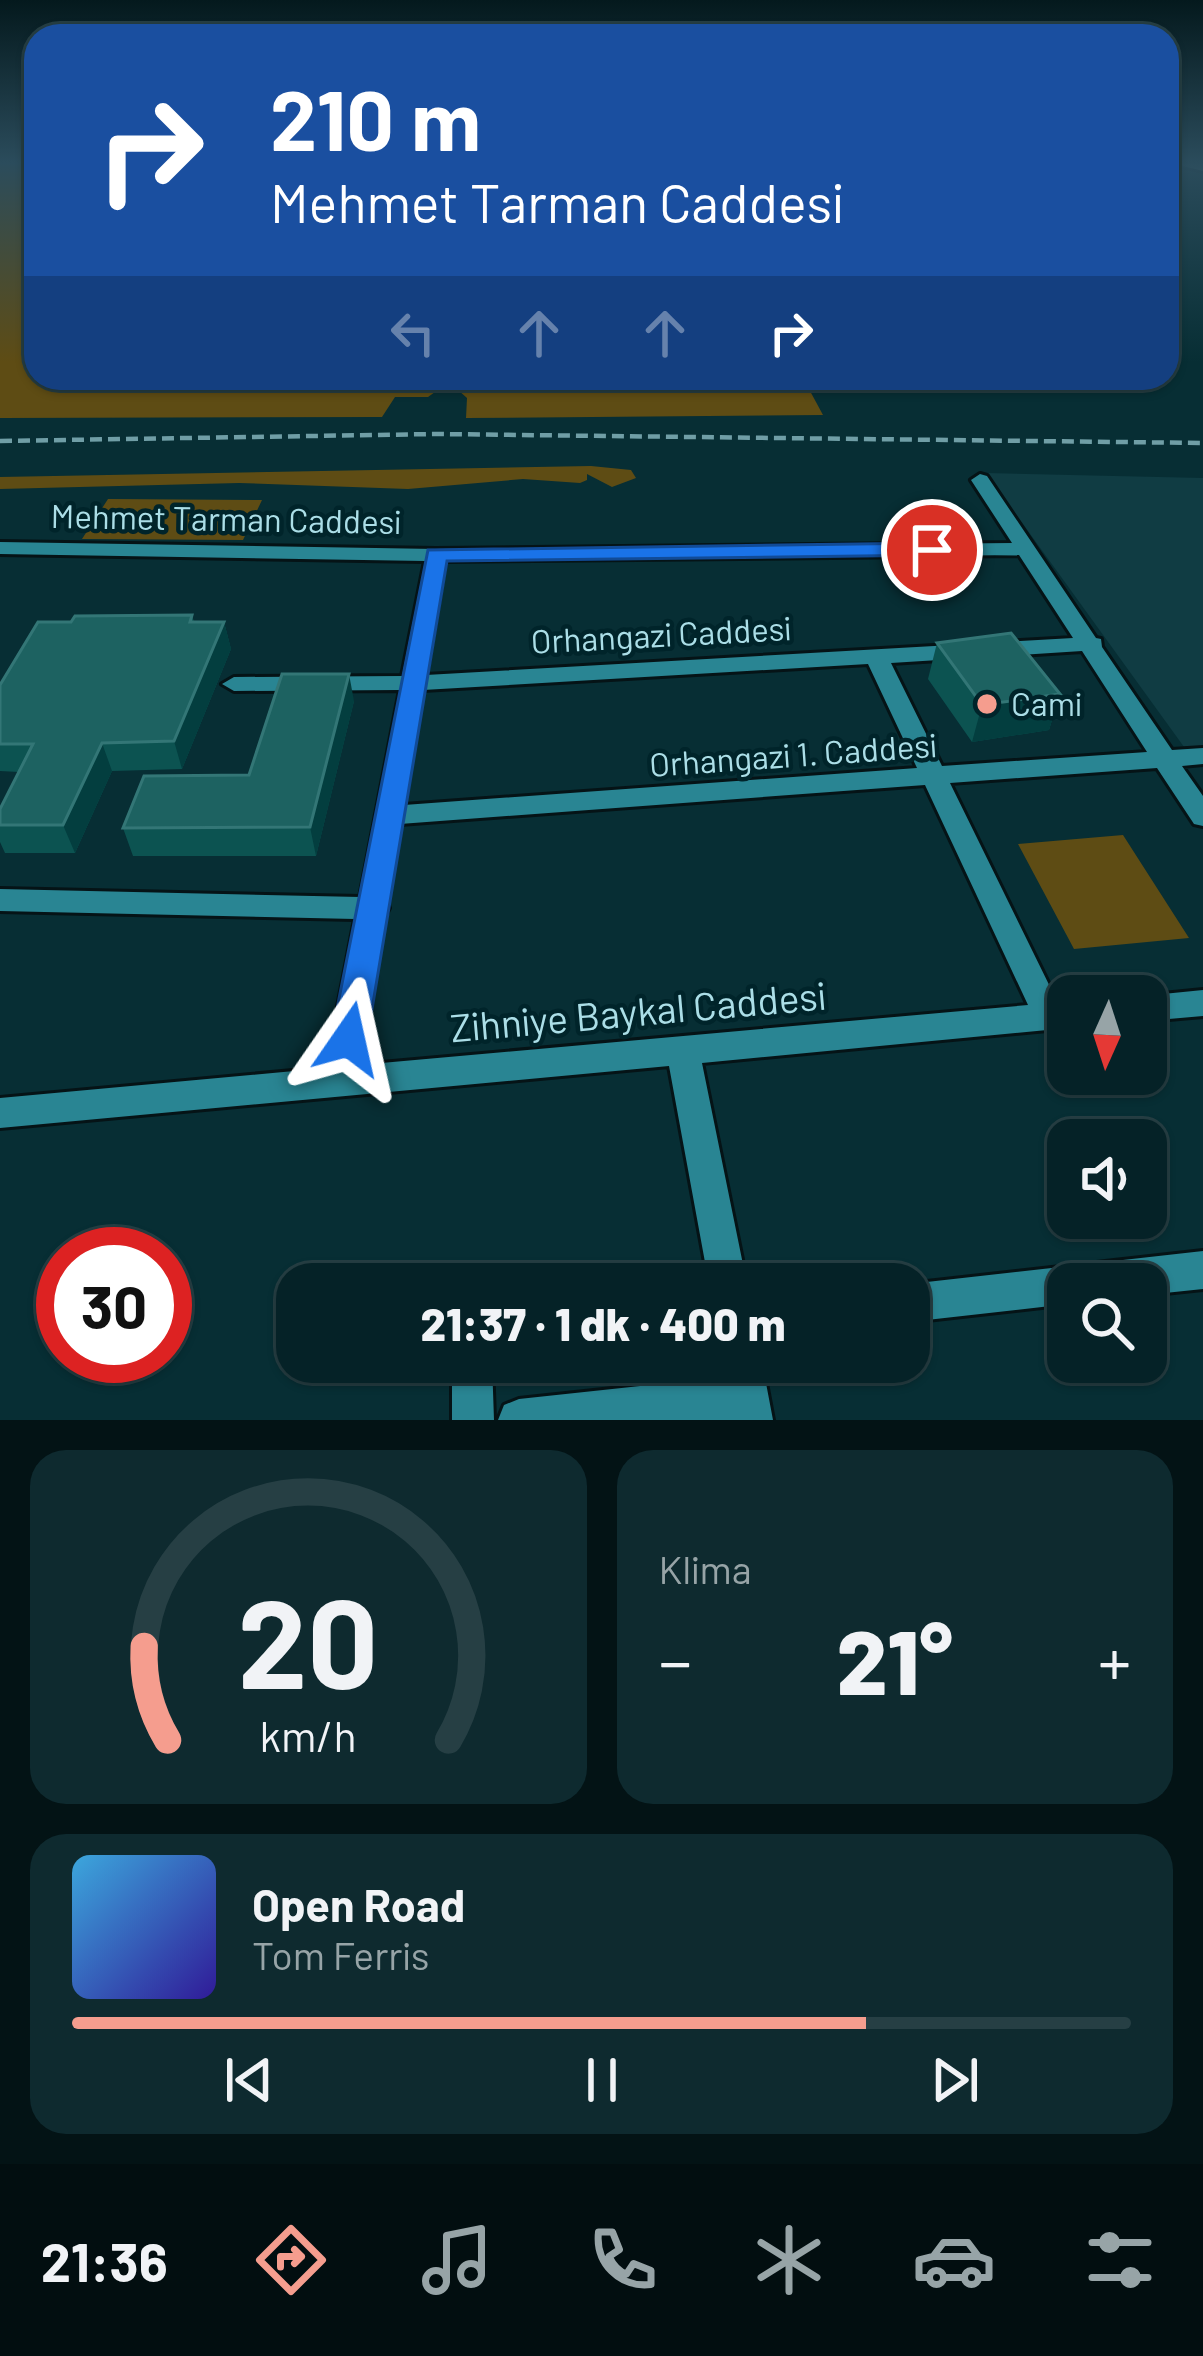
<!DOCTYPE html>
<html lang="tr">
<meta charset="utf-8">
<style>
body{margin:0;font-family:Barlow,sans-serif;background:#0e2a2f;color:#f1f3f6;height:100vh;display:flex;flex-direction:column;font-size:45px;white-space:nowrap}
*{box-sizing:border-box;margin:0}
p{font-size:39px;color:#97a4a7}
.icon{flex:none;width:66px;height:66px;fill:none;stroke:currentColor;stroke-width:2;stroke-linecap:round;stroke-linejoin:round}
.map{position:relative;height:1420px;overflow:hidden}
.panel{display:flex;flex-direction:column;gap:30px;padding:30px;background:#031315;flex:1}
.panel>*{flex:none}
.banner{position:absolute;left:24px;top:24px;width:1155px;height:366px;border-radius:36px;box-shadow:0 3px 9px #0004,0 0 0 3px #263f44;background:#1a4fa0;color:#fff;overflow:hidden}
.needle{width:78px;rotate:183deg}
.buttons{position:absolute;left:1047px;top:975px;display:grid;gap:24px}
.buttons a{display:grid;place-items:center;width:120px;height:120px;border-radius:24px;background:#052227;box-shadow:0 3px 9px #0004,0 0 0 3px #263f44;font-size:60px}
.speed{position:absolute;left:36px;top:1227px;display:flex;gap:24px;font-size:60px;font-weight:700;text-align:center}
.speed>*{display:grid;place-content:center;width:156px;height:156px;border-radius:50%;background:#052227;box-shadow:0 3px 9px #0004,0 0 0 3px #263f44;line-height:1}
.speed .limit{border:18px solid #d22;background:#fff;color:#111}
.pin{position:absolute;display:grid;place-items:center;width:102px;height:102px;color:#fff;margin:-51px;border:6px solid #fff;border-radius:50%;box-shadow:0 3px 12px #0007}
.me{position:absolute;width:132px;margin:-66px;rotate:11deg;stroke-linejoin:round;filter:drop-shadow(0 0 9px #0008)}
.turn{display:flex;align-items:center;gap:42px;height:252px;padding:0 48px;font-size:54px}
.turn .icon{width:156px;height:156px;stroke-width:2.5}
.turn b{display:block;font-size:84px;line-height:102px}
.lanes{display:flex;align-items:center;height:114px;padding:0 48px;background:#0003;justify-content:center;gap:60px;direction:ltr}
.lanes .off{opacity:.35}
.big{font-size:90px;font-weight:800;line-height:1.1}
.panel .card{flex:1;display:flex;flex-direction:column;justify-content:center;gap:18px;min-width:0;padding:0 42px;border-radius:36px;background:#0e2a2f}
.panel .dial{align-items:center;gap:0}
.dial svg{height:312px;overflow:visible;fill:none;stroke:#263f44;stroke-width:7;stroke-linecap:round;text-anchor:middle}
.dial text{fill:#f1f3f6;stroke:none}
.song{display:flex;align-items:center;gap:36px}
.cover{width:144px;height:144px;border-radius:18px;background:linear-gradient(135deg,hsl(200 70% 55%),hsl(250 70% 35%))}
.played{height:12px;border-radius:6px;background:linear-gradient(90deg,#f59d8e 75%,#263f44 75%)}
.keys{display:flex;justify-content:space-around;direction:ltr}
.heat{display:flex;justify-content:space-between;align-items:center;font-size:66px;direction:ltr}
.panel .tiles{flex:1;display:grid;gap:30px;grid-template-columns:1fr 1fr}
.card:last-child{grid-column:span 2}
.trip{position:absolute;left:276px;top:1263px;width:654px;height:120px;border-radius:36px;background:#052227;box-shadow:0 3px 9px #0004,0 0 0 3px #263f44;font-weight:800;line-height:120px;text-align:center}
.menu{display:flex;height:192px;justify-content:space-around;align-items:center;background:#020e10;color:#97a4a7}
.menu .icon{width:84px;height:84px}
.menu .selected{color:#f59d8e}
.menu b{font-size:54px;color:#f1f3f6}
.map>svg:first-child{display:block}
.built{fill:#103c43}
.green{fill:#5e4c14}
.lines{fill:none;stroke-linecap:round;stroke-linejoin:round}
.street-casing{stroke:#051316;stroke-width:6}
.secondary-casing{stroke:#051316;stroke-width:6}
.street{fill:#298593;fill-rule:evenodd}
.secondary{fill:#5f7b80;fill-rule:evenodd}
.rail{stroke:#709ea6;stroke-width:4.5;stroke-dasharray:12 6;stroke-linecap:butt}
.wall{fill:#0c5351}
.shaded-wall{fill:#033e3f}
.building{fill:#1d6261;stroke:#337676;stroke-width:3}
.route{fill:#1a73e8;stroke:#114b97;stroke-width:3}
.poi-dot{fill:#f59d8e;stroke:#00242a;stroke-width:4.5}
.labels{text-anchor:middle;stroke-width:9;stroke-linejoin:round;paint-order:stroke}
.street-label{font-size:33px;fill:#abdee7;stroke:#00242a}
.poi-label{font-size:33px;fill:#abdee7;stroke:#00242a;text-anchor:start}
.near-street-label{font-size:39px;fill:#abdee7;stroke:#00242a}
</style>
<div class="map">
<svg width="1203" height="1420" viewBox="0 0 1203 1420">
<rect width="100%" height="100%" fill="#072e34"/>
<!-- built -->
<path class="built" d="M986 473 1203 478V757L1192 758Z"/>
<!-- green -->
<path class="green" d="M0 163H36V378H803L823 415 466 418 467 398 449 382 428 397H395L382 417 0 418Z
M591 466 631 470 636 478 612 487 587 474V480L580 483 523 479 408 489 239 483 0 489V477Z
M108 499 262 500 243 540 82 539Z
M1123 835 1189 938 1074 949 1018 844Z"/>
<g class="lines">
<!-- street casing -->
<g class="street-casing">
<path id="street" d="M980 474 987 476 1096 638 1101 639 1102 647 1172 750 1203 748V764L1182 766 1203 796V826L1194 824 1157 768 950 783 1058 1003 1068 1002V1028L702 1063 747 1284H709L669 1066 0 1128V1098L326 1068 355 919 0 911V889L360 897 400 690 234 691 222 684 234 677 402 676 425 561 0 554V542L436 549 1012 543 971 480ZM1019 555 1073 638 426 675 445 561ZM1082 651 1147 752 942 766 891 663ZM868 664 917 768 404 805 423 690ZM925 785 1028 1005 359 1065 385 916 389 908 387 903 400 824Z
M1203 990V1016L1146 1021V996H1143Z
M1203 1251V1289L1146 1295V1284H1068V1304L909 1322V1284Z
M452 1362H492L494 1420H452Z
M722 1362H762L773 1420H498L504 1405 519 1399 724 1377Z"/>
</g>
<!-- secondary casing -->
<g class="secondary-casing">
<path id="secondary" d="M1181 163H1203V171L1183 166Z"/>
</g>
<!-- street -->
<use href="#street" class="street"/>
<!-- secondary -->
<use href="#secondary" class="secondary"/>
<!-- rail -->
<path class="rail" d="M0 441 437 434 1203 443"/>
</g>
<!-- wall -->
<path class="wall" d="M192 615 194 622H224L231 649 182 769 112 771 75 853H5L0 842V809L19 772 0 771V685Z
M937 643 1060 694 1049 730 972 742 928 679Z
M354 701 316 856H133L123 828 249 775Z"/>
<!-- shaded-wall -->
<path class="shaded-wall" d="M224 622 231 649 182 769 174 741Z
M349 674 354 701 316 856 310 827Z
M1060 694 1049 730 972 742 982 705Z
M102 743 112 771 75 853 63 825Z"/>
<!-- building -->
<path class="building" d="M192 615 190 622H224L174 741 102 743 63 825H0V809L33 744H0V685L38 622H71L75 616Z
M1011 633 1060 694 982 705 937 643Z
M282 674H349L310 827 123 828 144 776 249 775Z"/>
<!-- sky -->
<linearGradient id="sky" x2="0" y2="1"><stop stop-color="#04191d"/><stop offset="0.45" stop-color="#2b4c5c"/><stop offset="1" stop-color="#2b4c5c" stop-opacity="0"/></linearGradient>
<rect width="1203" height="362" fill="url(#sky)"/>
<!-- route -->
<path class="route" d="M932 543 940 545V555L447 561 367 1039 362 1050 349 1054 336 1050 331 1039 428 550Z"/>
<!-- markers -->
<circle class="poi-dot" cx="987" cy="704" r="12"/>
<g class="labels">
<!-- street labels -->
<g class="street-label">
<text transform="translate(226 519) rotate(1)" y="12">Mehmet Tarman Caddesi</text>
<text transform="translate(661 635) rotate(-3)" y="12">Orhangazi Caddesi</text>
<text transform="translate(793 755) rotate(-4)" y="12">Orhangazi 1. Caddesi</text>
</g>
<!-- poi labels -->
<g class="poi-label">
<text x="1011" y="716">Cami</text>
</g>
<!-- near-street labels -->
<g class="near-street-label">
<text transform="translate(638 1012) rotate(-5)" y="14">Zihniye Baykal Caddesi</text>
</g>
</g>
</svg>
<div class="buttons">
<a><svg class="needle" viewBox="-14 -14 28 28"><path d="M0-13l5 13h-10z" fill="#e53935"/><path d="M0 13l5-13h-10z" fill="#97a4a7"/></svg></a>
<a><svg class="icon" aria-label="sound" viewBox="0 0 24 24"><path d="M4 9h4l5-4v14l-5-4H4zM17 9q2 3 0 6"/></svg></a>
<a><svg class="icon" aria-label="search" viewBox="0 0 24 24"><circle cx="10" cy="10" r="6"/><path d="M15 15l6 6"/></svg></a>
</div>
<div class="speed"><div class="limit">30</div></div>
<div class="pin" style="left:932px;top:550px;background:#d93025"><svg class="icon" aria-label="arrive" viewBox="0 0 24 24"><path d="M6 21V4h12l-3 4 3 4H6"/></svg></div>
<svg class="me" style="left:349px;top:1039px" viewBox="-20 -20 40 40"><path d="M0-17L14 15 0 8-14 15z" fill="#1a73e8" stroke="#fff" stroke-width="4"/></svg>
<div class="trip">21:37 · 1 dk · 400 m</div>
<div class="banner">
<div class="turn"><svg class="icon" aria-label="right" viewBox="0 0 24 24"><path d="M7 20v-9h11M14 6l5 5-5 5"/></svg><div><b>210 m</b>Mehmet Tarman Caddesi</div></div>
<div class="lanes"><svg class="icon off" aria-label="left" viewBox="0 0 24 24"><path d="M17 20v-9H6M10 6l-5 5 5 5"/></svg><svg class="icon off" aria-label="ahead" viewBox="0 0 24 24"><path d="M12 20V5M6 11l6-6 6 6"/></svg><svg class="icon off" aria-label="ahead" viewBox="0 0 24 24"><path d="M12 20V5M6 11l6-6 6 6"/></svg><svg class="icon" aria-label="right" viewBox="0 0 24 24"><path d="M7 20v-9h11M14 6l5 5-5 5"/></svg></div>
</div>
</div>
<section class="panel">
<div class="tiles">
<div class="card dial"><svg viewBox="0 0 100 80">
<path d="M14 69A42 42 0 1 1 86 69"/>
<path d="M14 69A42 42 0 0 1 8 45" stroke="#f59d8e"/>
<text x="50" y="56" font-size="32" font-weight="700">20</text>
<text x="50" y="72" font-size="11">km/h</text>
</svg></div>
<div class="card"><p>Klima</p>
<div class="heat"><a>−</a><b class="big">21°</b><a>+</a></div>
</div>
<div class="card">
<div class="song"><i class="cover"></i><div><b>Open Road</b><p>Tom Ferris</p></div></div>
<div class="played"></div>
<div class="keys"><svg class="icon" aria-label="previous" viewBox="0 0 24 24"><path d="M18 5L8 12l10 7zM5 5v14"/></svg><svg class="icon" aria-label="pause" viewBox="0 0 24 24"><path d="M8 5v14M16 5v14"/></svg><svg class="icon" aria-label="next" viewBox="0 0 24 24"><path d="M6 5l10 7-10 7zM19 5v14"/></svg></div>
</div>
</div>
</section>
<nav class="menu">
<b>21:36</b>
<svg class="icon selected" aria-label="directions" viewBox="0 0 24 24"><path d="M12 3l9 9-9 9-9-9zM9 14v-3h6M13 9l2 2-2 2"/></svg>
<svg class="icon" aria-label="music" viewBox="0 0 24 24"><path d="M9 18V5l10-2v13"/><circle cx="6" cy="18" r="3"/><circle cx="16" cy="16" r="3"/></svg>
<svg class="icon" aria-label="phone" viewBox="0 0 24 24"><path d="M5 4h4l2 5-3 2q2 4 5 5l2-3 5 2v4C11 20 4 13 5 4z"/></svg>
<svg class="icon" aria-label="climate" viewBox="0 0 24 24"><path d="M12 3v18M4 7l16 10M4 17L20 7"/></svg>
<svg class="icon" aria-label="car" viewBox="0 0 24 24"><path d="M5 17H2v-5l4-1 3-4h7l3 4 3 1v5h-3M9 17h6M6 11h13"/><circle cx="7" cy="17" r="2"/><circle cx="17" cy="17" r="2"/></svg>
<svg class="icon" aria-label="filters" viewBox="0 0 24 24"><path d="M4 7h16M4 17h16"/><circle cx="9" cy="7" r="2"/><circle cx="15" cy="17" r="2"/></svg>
</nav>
